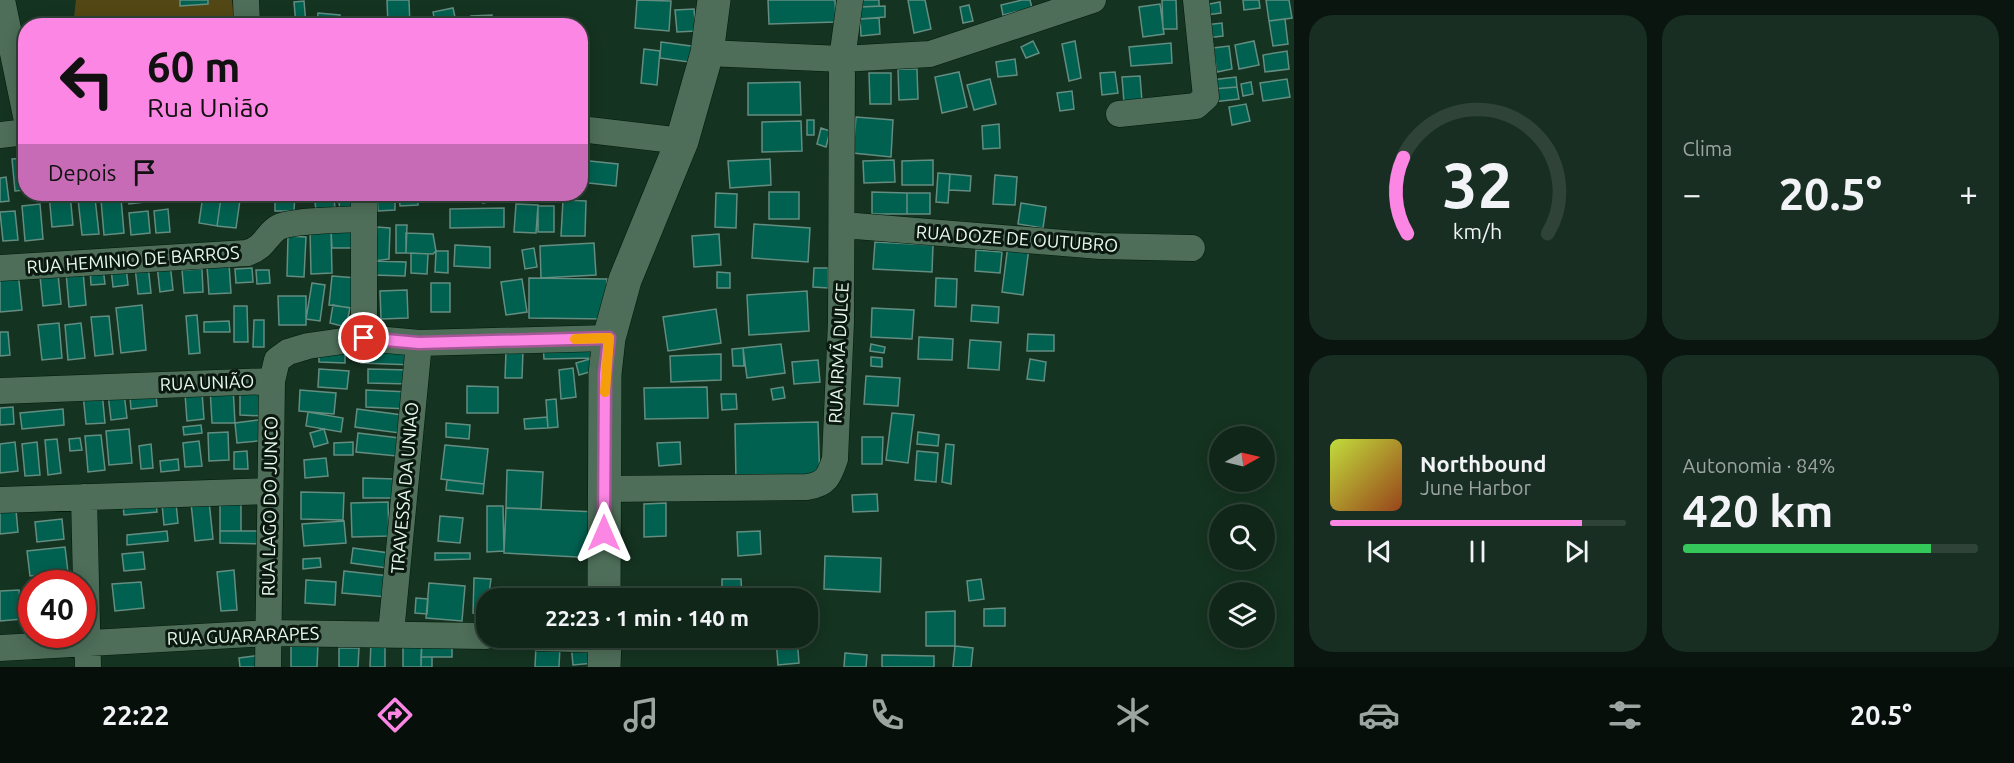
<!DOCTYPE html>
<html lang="pt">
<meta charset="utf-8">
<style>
body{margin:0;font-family:Ubuntu,sans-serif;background:#192e22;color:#f1f3f6;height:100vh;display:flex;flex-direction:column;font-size:22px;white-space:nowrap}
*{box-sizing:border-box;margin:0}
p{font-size:20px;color:#9ca5a2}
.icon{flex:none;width:33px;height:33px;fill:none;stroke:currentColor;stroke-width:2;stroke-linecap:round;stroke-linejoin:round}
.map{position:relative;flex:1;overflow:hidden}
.details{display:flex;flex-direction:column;gap:15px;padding:15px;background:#09150e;width:720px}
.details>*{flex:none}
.guide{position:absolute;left:18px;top:18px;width:570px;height:183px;border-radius:24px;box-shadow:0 3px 15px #0003,0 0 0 2px #304338;background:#fb86e4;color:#111;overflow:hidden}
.needle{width:39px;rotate:82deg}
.controls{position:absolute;left:1209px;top:426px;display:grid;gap:12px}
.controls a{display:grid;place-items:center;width:66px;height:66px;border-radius:50%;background:#102619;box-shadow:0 3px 15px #0003,0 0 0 2px #304338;font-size:30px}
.speed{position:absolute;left:18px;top:570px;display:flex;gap:12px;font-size:30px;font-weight:700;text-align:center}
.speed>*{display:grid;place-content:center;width:78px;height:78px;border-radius:50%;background:#102619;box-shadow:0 3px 15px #0003,0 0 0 2px #304338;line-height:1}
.speed .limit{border:9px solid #d22;background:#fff;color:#111}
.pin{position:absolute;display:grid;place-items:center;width:51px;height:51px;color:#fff;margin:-26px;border:3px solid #fff;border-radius:50%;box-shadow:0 2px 6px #0007}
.me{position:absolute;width:66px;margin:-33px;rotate:0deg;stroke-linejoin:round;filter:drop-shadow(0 0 4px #0008)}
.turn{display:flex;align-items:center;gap:21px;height:126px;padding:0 30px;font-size:27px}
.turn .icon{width:78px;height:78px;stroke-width:2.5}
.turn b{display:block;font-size:42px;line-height:51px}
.then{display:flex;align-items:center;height:57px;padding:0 30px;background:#0003;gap:12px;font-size:22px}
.big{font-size:45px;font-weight:700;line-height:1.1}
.details .widget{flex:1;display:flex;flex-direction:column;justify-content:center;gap:9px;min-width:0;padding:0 21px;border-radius:24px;background:#192e22}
.details .dial{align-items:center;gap:0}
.dial svg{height:156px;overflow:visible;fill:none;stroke:#304338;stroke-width:7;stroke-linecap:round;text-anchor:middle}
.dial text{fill:#f1f3f6;stroke:none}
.song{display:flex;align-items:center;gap:18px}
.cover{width:72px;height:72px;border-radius:9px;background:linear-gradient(135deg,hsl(70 70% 55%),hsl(20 70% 35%))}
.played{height:6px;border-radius:3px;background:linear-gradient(90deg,#fb86e4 85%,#304338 85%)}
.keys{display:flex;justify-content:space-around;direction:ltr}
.heat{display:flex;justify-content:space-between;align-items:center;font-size:33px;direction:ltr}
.charge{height:9px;border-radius:4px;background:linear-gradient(90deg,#34c759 84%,#304338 0)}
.details .tiles{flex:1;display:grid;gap:15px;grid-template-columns:repeat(2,1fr)}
.trip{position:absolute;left:476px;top:588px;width:342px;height:60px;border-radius:24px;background:#102619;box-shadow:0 3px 15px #0003,0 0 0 2px #304338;font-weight:700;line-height:60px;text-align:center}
.menu{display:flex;height:96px;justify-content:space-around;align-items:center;background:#060f0a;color:#9ca5a2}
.menu .icon{width:42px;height:42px}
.menu .active{color:#fb86e4}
.menu b{font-size:27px;color:#f1f3f6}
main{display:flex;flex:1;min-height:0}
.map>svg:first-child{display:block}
.green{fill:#534715}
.building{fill:#006150;stroke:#638d81;stroke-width:1.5}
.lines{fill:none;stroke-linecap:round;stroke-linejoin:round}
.street-casing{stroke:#001a0a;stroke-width:27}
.secondary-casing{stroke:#001a0a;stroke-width:34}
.street{stroke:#4e6e59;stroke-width:26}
.secondary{stroke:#4e6e59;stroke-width:33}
.route-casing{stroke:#a35794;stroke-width:15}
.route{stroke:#fb86e4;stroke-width:10}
.slow{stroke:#f59e0b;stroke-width:10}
.labels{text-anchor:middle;stroke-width:6;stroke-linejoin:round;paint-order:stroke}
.street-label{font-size:18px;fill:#e8faee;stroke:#0b180f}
</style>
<main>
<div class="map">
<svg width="1294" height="667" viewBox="0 0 1294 667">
<rect width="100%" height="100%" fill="#153321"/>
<!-- green -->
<path class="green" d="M76 0H232L235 25 73 26Z"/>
<!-- building -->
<path class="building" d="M180 0H208V4L180 6Z
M387 0H409L410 26H388Z
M637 0 671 1 669 31 635 28Z
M768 0H835L836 22 769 24Z
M859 0H879V6L860 7Z
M908 0H925L931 29 914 33Z
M1022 0H1030L1032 8 1003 15 1001 5Z
M1162 0H1176L1177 29H1163Z
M1243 0H1259L1260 8 1244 10Z
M1266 0H1289L1292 18 1269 21Z
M304 1 306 24 296 25 294 2Z
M1220 2 1221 13 1206 15 1204 5Z
M1160 4 1164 34 1143 37 1139 7Z
M969 5 973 21 963 23 960 7Z
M885 6V17L860 19V7Z
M453 8 455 17 435 22 433 12Z
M694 9 696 31 677 32 675 10Z
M318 13 340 15 339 26H317Z
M492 15 493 26H472L471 16Z
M360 17H384V26H360Z
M879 18 880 34 861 36 860 19Z
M1285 19 1288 44 1273 46 1269 21Z
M1222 23 1223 36 1206 38 1205 25Z
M1033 41 1039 53 1026 58 1021 47Z
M1075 41 1081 78 1069 81 1062 44Z
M1254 41 1259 65 1239 69 1235 45Z
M661 42 698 47 696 63 660 58Z
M1171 43 1172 63 1131 66 1129 47Z
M1229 46 1232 69 1217 72 1213 48Z
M644 49 660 51 657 85 641 83Z
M1287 51 1289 69 1265 72 1263 55Z
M1015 59 1017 75 998 77 996 62Z
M898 69H917L918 99 899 100Z
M959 72 967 107 942 113 935 77Z
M1115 72 1118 93 1102 95 1100 73Z
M869 73H891V104H870Z
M1140 76 1142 101 1124 103 1122 77Z
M1236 77 1237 87 1212 89 1211 80Z
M990 79 996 104 974 110 967 85Z
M1287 79 1290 97 1263 101 1260 83Z
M800 82 801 115H748V83Z
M1251 82 1253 94 1243 96 1241 84Z
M1237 87 1239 99 1213 102 1212 89Z
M1072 91 1074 109 1060 111 1057 93Z
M1246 104 1250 121 1232 125 1229 107Z
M856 117 893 120 891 157 853 153Z
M807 120H814V135H807Z
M801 121 802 151 762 152V122Z
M999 124 1000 148 983 149 982 126Z
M821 128 830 131 826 147 817 144Z
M26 158V190L15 191 12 159Z
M770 159 771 185 730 188 728 161Z
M580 160 618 164 616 186 580 182Z
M894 160 895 182 864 183 863 161Z
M933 160V185H902V161Z
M938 173 950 174 948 203 936 202Z
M950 174 971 176 970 191 949 190Z
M995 175 1017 177 1015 205 993 204Z
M6 177 9 201 0 202V178Z
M769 192H799V219H769Z
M872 192 907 193V214H872Z
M716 193 737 194 736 228 715 227Z
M907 193H930V214H907Z
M49 194H70L73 225 52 227Z
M128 194H152L153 201 129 204Z
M242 194H273L274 199 242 200Z
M275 194H295L294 211H275Z
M314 194H333L335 207 316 210Z
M338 194H360L362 210 340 212Z
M377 194H395V210L378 211Z
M399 194H418V205L400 206Z
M481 194H501L503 198 483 203Z
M203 195 221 198 217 226 199 223Z
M95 198 99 234 82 235 78 199Z
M121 198 124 233 104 235 101 200Z
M221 198 240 200 236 228 217 226Z
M563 200 586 201 585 236H561Z
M1021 203 1046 207 1043 228 1018 224Z
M40 204 43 239 25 241 22 206Z
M516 204 538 205 536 233 514 232Z
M538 206H554V232H538Z
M504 208V227L450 228V209Z
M168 209 170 232 156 233 154 211Z
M15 211 18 240 3 241 0 212Z
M148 211 150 233 131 235 129 213Z
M754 224 810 228 808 262 752 258Z
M396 225H407L406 253H396Z
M377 227 390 228 389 259 374 261Z
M361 228 362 248H332L331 229Z
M310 229H331L332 273 311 274Z
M406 233 433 234 436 251 433 254 406 253Z
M719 234 721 265 694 267 692 236Z
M288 236 306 237 304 277 287 276Z
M875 242 933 245 932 272 873 269Z
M594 243 596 275 541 278 540 246Z
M455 245 490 247V268L454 266Z
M1008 245 1029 248 1023 295 1002 292Z
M534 248 537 267 525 269 522 250Z
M976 250 1002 252 1000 273 975 271Z
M436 251H448V273L435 272Z
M411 253 428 254 427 274 411 273Z
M374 261 406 262 405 276 373 275Z
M170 263 173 290 160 292 157 265Z
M229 264 231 293 209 294 207 266Z
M148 265 151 293 138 294 135 267Z
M126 266 128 285 113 287 111 268Z
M103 268 105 284 91 285 90 269Z
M252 268 253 282 236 283 235 269Z
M814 268H828V288L813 287Z
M202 269 203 292 184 293 182 270Z
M256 270H269L270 283 257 284Z
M83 271 86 305 69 307 66 272Z
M18 272 22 310 0 312V274Z
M717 272 730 273V288H717Z
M58 274 61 304 43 306 40 276Z
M332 276 357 278 353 308 329 305Z
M529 278 607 279V319L529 318Z
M936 278 957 279 956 307 935 306Z
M522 279 527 312 506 315 501 282Z
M312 283 325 285 320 321 306 319Z
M431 283H450V312H431Z
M407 290 408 318 381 319 380 291Z
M807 291 809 331 749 335 747 295Z
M278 296H306V325H279Z
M142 305 146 350 121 353 116 308Z
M333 305 350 308 346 327 330 323Z
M972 305 999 307 998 323 971 321Z
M234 306H247L248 342H234Z
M872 308 914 310 912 339 871 337Z
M716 309 721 343 668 351 663 317Z
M197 315 200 353 189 354 186 316Z
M109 316 113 354 95 356 91 317Z
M254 320H264V347H253Z
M229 321 230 332H204V322Z
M59 323 62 358 42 360 38 325Z
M81 323 85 358 68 360 65 325Z
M0 332H8L10 355 0 356Z
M1028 334 1054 335V351H1027Z
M919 337 953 339 952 360 918 359Z
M970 340 1001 342 999 370 968 368Z
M595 343V358L544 359 543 345Z
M781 344 785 373 747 378 743 348Z
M871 344 885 347 884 353 870 351Z
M362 347 415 349 414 365 361 363Z
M743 348 744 366H733L732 349Z
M319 349H345V363L319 362Z
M506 351H523L522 378H505Z
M721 354V380L671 382 670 356Z
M871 357 882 358V367L871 366Z
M590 359 593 371 579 375 576 363Z
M1030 359 1046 362 1044 381 1027 379Z
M818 360 820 382 794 384 792 362Z
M573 368 576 397 561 399 559 370Z
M319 369 349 371 347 389 318 387Z
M368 369 410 370V384L368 383Z
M866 376 900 378 898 406 864 404Z
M240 386 264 387 263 416 240 415Z
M467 386 498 387V413H467Z
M233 387 235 423H212L210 388Z
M707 387 708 418 645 419 644 388Z
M783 387 785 398 773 400 771 389Z
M300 390 336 393 334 414 299 411Z
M366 390 409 392 408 409 366 407Z
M102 392 105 423 86 424 83 394Z
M202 392 204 419 187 421 185 394Z
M124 393 127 418 111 420 108 394Z
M721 394H736L737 409 722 410Z
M156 395 157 406 131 409 130 397Z
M556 399 558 427 548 428 546 400Z
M13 407 14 424 0 425V408Z
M63 409 64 425 22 429 20 413Z
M357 409 410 416 407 434 355 427Z
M308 412 343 418 341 432 306 426Z
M892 413 914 415 908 463 886 460Z
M547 417 548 428 525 429 524 419Z
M265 419 268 440 237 443 235 423Z
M818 422 820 481 736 482 735 424Z
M446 423 470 425 469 439 446 437Z
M201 425 202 433 184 435 183 427Z
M129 429 132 463 109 465 106 431Z
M324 429 328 443 314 447 310 433Z
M228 432 229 460 209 461 208 433Z
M918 432 939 435 938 446 917 444Z
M358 433 399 438 397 456 356 452Z
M101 435 105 470 88 472 85 436Z
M862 437H883L882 464H862Z
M80 438 82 450 70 451 69 439Z
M57 439 61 473 48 475 45 440Z
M199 441 202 466 185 467 183 443Z
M15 442 18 471 0 473V444Z
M37 442 40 475 25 476 22 444Z
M353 442V455H334V443Z
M680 442 681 464 659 466 657 443Z
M151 444 153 468 141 469 139 446Z
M946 444 954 445 951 484 942 482Z
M445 445 488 449 484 484 441 479Z
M247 451 248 469H234V452Z
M917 451 938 453 936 482 915 480Z
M326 458 328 476 305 478 304 460Z
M178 459 179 470 161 472 160 461Z
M507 470 543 472 541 509 506 508Z
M363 478 396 479V498H363Z
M447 480 484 484 483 494 446 490Z
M301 492 344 493 343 520 301 519Z
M877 494 878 511 853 512 852 495Z
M209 501 213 539 195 541 191 503Z
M220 501H241V531H220Z
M156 502 157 512 124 515 123 505Z
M388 502 389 536 352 537 351 503Z
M176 503 178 523 164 525 162 504Z
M666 503V536L644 537V504Z
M487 506H503L504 551 487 552Z
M506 508 597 512 595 558 504 553Z
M16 510 18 532 0 534V512Z
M440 516 463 518 460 543 438 541Z
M62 519 64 539 37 542 35 522Z
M344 521 346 543 304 546 302 524Z
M167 531 168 541 127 545V535Z
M220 531H262V544L220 543Z
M760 531 761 554 738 556 737 532Z
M65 547 68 572 30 576 27 551Z
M353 548 389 553 387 568 351 563Z
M143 552 145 569 124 571 122 554Z
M435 553H470V559L435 560Z
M825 556 881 558 880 592 824 589Z
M320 558 321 567 303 569V559Z
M234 570 237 610 221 611 217 572Z
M344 571 389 576 387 597 342 593Z
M474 578 491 579 486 614 473 613Z
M722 579H741L742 598H722Z
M981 579 984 599 969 601 967 581Z
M306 580 336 582 335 605 305 603Z
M141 582 144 608 115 611 112 584Z
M429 583 465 586 462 621 426 618Z
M496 589 519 590 518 598H496Z
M19 590 22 619 0 621V591Z
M519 590H548V598H518Z
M416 598 428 599 427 614 415 613Z
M1005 608V626H984V609Z
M955 611V646H926V612Z
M403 637H422L421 667H403Z
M422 637 452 638V657H421Z
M797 638 799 663 778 665 776 640Z
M371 641H385V667H370Z
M291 642 318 643 317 667H291Z
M592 643 594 663 573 665 571 644Z
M536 646 560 647 559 667H535Z
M955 646 973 648 971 667H953Z
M339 648H359L358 667H339Z
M845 653 867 655 866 667H844Z
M261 655 263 667H240L239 658Z
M882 655 934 656V667H882Z
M421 657H432V667H421Z"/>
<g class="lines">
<!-- street casing -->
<g class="street-casing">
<path id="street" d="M2 0 26 116
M246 0 247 26
M707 53 842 59 930 54 1093 0
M1119 114 1196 106 1206 97 1196 0
M580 129 682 141
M0 135 26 132
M364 194V338
M843 225 1100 246 1192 248
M0 268 247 253C266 247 266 234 279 227 294 220 345 220 364 219
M0 391 272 381
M604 489 807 487C826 484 829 477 835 459L841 322 842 59 850 0
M84 497 88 667
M0 500 269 491
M391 633 419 343
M538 638 605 640
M0 648 268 633 486 636
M268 667 272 381 277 360 288 352 308 346 364 338 419 343 609 338"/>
</g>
<!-- secondary casing -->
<g class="secondary-casing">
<path id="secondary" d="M604 598 605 374 609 338 625 280 682 141 707 53 714 0
M604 667 605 638"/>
</g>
<!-- street -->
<use href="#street" class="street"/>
<!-- secondary -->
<use href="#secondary" class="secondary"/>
</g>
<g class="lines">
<!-- route casing -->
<g class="route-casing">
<path id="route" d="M364 338 419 343 609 338 605 374 604 533"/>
</g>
<!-- route -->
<use href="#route" class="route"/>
<!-- slow -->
<path class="slow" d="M575 339 609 338 605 392"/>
</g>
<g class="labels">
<!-- street labels -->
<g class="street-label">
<text transform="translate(1017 239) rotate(4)" y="6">RUA DOZE DE OUTUBRO</text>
<text transform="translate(133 260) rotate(-4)" y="6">RUA HEMINIO DE BARROS</text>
<text transform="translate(839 353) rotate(-87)" y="6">RUA IRMÃ DULCE</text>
<text transform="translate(207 383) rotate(-2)" y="6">RUA UNIÃO</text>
<text transform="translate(405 488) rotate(-85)" y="6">TRAVESSA DA UNIAO</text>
<text transform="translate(270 506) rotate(-89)" y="6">RUA LAGO DO JUNCO</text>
<text transform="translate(243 636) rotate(-2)" y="6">RUA GUARARAPES</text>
</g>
</g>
</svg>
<div class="controls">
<a><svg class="needle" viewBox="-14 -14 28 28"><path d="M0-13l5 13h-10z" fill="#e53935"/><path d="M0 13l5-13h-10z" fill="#9ca5a2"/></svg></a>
<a><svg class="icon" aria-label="search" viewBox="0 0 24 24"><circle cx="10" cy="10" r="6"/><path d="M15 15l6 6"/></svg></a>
<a><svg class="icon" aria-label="layers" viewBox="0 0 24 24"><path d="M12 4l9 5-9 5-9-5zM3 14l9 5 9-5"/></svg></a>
</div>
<div class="speed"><div class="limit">40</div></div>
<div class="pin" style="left:364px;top:338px;background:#d93025"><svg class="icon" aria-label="arrive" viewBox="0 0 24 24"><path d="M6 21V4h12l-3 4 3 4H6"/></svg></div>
<svg class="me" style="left:604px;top:533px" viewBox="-20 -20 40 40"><path d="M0-17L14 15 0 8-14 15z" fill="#fb86e4" stroke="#fff" stroke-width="4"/></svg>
<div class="trip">22:23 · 1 min · 140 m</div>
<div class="guide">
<div class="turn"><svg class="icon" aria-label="left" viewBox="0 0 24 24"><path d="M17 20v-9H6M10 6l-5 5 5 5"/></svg><div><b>60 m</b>Rua União</div></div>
<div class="then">Depois<svg class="icon" aria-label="arrive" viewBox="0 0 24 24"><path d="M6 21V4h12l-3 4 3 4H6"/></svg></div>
</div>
</div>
<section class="details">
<div class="tiles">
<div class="widget dial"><svg viewBox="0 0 100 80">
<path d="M14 69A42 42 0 1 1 86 69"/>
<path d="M14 69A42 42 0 0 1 12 30" stroke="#fb86e4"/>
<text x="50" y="56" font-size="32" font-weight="700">32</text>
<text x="50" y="72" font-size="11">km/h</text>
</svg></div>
<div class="widget"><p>Clima</p>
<div class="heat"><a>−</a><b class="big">20.5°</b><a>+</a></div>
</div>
<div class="widget">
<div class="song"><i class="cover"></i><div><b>Northbound</b><p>June Harbor</p></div></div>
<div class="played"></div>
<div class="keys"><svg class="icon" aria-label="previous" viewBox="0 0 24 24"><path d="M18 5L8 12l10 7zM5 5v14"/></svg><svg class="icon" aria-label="pause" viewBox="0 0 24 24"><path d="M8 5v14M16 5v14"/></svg><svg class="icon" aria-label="next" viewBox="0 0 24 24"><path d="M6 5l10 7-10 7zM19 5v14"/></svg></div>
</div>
<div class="widget"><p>Autonomia · 84%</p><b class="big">420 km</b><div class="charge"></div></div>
</div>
</section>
</main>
<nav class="menu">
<b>22:22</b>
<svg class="icon active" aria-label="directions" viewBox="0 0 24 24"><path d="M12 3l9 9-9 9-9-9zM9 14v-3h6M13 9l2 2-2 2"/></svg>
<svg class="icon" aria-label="music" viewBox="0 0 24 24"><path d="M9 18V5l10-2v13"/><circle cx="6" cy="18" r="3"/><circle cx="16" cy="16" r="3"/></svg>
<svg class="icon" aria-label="phone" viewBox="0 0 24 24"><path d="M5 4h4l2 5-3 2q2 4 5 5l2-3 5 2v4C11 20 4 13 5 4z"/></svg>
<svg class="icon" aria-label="climate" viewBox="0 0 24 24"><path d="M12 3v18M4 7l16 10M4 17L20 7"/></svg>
<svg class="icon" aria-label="car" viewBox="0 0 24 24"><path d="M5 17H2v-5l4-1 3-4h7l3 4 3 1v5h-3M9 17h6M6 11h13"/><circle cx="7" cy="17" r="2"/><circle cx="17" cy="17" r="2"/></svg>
<svg class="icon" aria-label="filters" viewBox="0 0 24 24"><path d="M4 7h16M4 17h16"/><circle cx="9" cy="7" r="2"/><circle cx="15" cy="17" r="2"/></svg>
<b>20.5°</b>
</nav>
